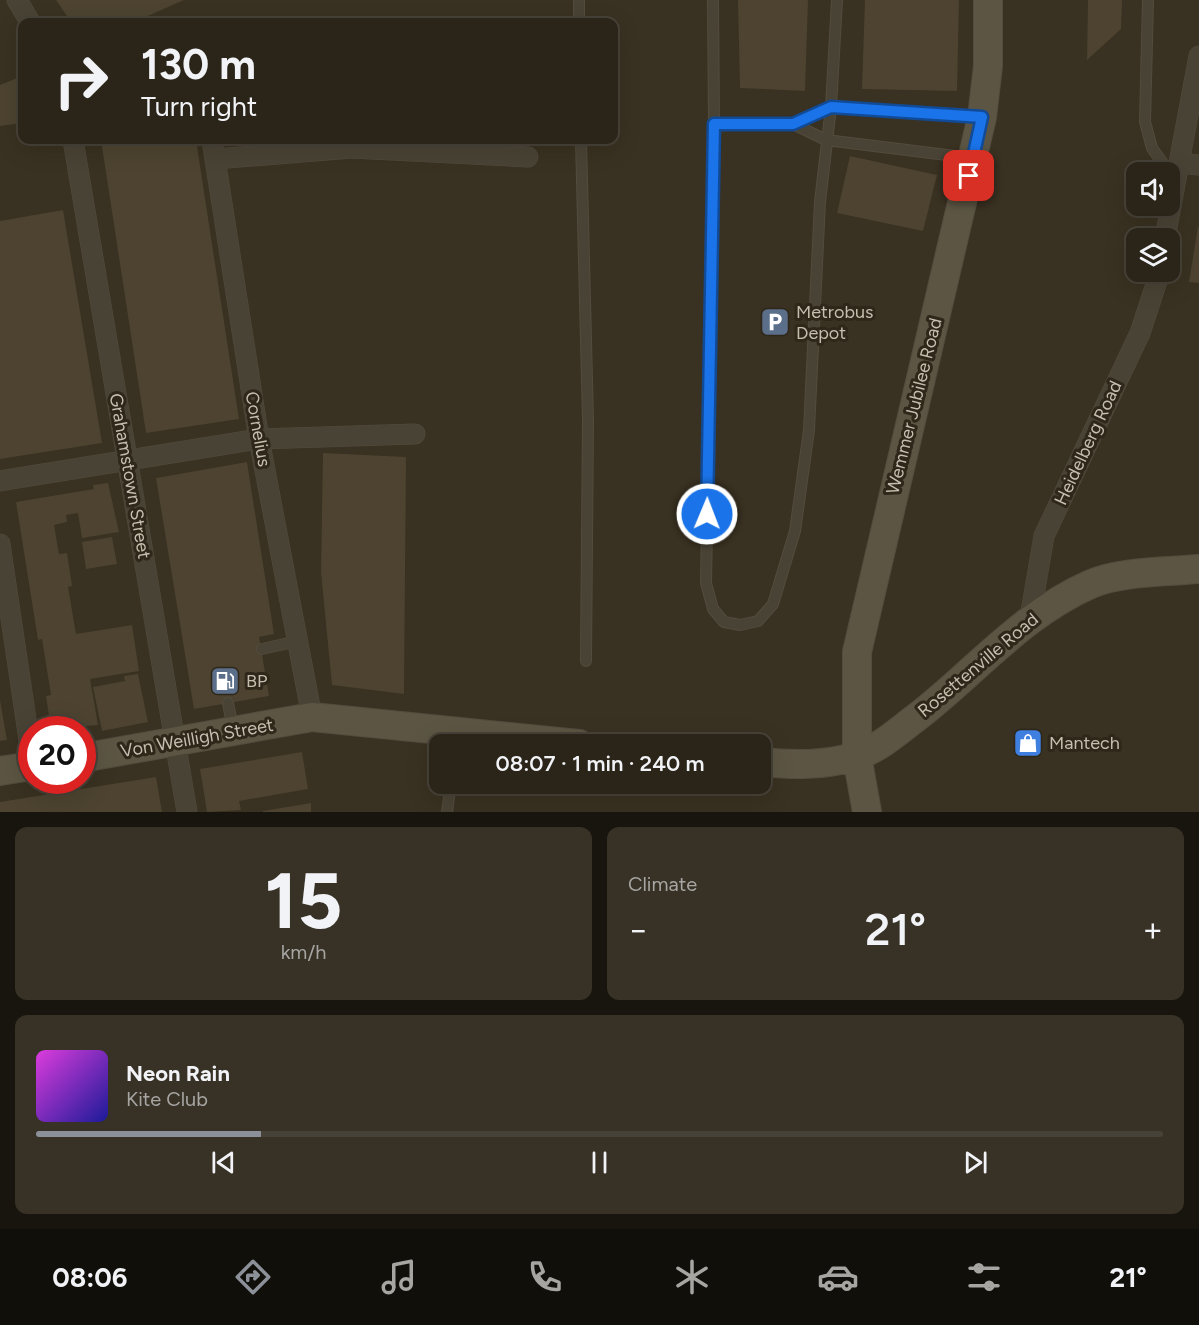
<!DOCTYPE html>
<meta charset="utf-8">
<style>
body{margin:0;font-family:Figtree,sans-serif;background:#373126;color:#f1f3f6;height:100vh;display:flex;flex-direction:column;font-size:22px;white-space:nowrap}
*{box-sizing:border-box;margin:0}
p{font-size:20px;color:#a6a5a2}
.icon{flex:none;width:33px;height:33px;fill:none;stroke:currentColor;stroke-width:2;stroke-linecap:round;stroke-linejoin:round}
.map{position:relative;height:812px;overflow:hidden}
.sheet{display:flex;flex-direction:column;gap:15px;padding:15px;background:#18140e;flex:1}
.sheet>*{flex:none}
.guide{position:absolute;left:18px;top:18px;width:600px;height:126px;border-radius:12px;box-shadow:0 6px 24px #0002,0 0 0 2px #474238;background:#2b2519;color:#f1f3f6;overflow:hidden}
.fabs{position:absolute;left:1126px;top:162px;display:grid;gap:12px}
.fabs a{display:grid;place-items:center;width:54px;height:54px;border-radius:12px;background:#2b2519;box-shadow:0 6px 24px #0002,0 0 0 2px #474238;font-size:30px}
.speed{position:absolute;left:18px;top:716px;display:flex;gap:12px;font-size:30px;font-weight:700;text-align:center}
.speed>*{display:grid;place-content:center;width:78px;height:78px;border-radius:50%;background:#2b2519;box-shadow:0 6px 24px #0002,0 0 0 2px #474238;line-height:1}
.speed .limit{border:9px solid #d22;background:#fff;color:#111}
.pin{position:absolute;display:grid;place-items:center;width:51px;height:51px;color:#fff;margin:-26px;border-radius:12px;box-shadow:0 3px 9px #0006}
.me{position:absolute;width:66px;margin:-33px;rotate:1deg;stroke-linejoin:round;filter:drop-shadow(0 0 4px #0008)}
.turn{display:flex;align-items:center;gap:21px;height:126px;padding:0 24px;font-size:27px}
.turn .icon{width:78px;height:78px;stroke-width:2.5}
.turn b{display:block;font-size:42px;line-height:51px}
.big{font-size:45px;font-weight:600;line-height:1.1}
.sheet .widget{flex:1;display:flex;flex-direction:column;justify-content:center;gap:9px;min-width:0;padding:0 21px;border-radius:12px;background:#373126}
.sheet .dial{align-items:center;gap:0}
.dial b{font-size:78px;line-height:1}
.song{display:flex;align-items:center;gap:18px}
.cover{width:72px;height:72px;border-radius:9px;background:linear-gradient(135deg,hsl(300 70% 55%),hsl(240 70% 35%))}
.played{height:6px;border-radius:3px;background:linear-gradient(90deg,#8c9099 20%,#474238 20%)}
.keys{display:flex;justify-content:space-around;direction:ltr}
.heat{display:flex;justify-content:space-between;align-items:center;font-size:33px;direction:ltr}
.sheet .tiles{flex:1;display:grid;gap:15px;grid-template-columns:1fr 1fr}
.widget:last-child{grid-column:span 2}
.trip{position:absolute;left:429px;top:734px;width:342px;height:60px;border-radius:12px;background:#2b2519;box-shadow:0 6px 24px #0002,0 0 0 2px #474238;font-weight:600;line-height:60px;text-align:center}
.tabs{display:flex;height:96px;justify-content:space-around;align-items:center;background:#110f0a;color:#a6a5a2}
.tabs .icon{width:42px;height:42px}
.tabs .current{color:#8c9099}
.tabs b{font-size:27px;color:#f1f3f6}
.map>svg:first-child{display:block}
.building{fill:#4d4330}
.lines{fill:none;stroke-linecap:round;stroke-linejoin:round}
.lane-casing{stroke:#534c3e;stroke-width:12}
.street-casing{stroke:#534c3e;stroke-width:21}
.secondary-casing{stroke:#534c3e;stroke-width:30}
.lane{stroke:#494335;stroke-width:10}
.street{stroke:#494335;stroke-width:20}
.secondary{stroke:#5c5543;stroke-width:28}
.route-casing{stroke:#114b97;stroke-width:15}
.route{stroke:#1a73e8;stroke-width:10}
.labels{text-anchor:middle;stroke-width:6;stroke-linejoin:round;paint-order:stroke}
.poi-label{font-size:18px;fill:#c6bfaf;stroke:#2e271a;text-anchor:start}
.street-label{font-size:18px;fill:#c6bfaf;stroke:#2e271a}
</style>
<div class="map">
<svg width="1199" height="812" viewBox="0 0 1199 812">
<rect width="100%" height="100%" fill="#393121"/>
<!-- building -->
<path class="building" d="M56 0H184L134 22H71Z
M738 0H808L805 91 740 88Z
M865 0H959L957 91 862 89Z
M1088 0H1122L1121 29 1087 60Z
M22 76V123L0 126V85Z
M101 140H196L239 419 146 433Z
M850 156 937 175 923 231 837 213Z
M63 210 102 443 0 459V221Z
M1198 227H1199V283L1189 282Z
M323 453 406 457 404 694 332 685 321 572Z
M247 462 274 634 259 637 269 696 194 709 156 478Z
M108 483 119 532 82 538 78 513 66 515 67 522 54 525 59 554 67 553 72 586 68 587 76 634 132 625 139 671 90 679 98 725 51 729 46 696 51 695 42 639 38 640 16 502 94 489 93 485Z
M112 537 117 564 86 569 82 542Z
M138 674 148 722 102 731 93 687 125 681 124 676Z
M0 700 7 740 0 741Z
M302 752 308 789 239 801 241 810 207 812 200 769Z
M156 777 162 812H0V802Z
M311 803V812H263V811Z"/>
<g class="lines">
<!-- lane casing -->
<g class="lane-casing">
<path id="lane" d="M579 0V22
M713 0 714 124 706 583 713 609 724 622 740 625 758 621 773 604 795 531 809 430 820 202 831 107 837 0
M1148 0 1145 122 1152 148 1169 172
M714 124H793L831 107 981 117
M793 124 826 140 971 158
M581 140 588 420 586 661
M262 649 298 641
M228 703 233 729
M447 812 451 783"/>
</g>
<!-- street casing -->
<g class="street-casing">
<path id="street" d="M17 0 30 22
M73 140 187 812
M212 140 259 439 312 717
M215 159 352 148 528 157
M1179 163 1199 165
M1165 238 1199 56
M0 481 259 439 415 434
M0 544 32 760
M1030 618 1044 536 1140 333 1160 272"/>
</g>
<!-- secondary casing -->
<g class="secondary-casing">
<path id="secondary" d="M82 758 312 717 579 744
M760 762C792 765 825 766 856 756 879 749 898 731 917 717 975 672 1022 614 1091 584 1120 571 1167 572 1199 569
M0 771 32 766
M867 812 857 756V652L982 117 988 66V0"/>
</g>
<!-- lane -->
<use href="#lane" class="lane"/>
<!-- street -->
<use href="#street" class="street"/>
<!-- secondary -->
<use href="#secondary" class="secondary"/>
</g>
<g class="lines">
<!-- route casing -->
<g class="route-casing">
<path id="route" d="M707 514 714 124H793L831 107 982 117 969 176"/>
</g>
<!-- route -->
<use href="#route" class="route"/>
</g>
<!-- icons -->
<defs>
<g id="parking-square" transform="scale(1.5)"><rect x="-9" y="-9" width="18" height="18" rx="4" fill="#5c6f8a" stroke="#2e271a"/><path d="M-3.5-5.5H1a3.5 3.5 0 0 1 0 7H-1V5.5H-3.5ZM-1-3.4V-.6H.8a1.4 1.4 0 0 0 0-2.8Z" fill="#fff"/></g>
<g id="fuel-square" transform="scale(1.5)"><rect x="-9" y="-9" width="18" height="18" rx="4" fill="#5c6f8a" stroke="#2e271a"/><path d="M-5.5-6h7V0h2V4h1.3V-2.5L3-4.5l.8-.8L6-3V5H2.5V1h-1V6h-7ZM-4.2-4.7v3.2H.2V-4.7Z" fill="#fff"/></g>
<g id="shop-square" transform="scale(1.5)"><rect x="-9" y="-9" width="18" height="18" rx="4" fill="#3f7fe0" stroke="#2e271a"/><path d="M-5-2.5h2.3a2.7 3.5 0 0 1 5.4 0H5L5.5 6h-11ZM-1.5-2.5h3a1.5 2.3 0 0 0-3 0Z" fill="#fff"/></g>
</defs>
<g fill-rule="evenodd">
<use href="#parking-square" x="775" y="322"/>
<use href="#fuel-square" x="225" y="681"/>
<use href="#shop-square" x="1028" y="743"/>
</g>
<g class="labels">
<!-- poi labels -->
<g class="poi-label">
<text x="796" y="318">Metrobus<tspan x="796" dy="21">Depot</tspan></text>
<text x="246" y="687">BP</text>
<text x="1049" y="749">Mantech</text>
</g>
<!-- street labels -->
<g class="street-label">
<text transform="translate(914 406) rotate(-76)" y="6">Wemmer Jubilee Road</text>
<text transform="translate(258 429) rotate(80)" y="6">Cornelius</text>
<text transform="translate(1088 443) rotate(-65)" y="6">Heidelberg Road</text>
<text transform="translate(130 476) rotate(80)" y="6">Grahamstown Street</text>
<text transform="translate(978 665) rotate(-40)" y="6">Rosettenville Road</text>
<text transform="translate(197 738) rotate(-10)" y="6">Von Weilligh Street</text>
</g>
</g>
</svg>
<div class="fabs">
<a><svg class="icon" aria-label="sound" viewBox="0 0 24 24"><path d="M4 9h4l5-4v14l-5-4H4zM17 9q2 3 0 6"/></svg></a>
<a><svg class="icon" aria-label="layers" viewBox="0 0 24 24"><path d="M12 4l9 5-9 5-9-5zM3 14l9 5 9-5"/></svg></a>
</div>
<div class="speed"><div class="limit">20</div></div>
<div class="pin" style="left:969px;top:176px;background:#d93025"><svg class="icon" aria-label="arrive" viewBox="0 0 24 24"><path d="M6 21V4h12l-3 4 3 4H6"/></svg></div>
<svg class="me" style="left:707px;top:514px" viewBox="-20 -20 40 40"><circle r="17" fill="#1a73e8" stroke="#fff" stroke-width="3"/><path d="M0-11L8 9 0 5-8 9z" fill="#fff"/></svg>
<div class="trip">08:07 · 1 min · 240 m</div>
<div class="guide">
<div class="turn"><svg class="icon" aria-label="right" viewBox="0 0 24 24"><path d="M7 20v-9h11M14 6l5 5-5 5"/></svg><div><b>130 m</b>Turn right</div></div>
</div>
</div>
<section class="sheet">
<div class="tiles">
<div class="widget dial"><b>15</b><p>km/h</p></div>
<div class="widget"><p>Climate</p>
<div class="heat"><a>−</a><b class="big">21°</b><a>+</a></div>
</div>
<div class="widget">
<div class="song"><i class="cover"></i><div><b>Neon Rain</b><p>Kite Club</p></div></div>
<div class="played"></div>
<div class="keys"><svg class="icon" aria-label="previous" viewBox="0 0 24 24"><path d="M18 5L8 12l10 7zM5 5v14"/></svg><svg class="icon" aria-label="pause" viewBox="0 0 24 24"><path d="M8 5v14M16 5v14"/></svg><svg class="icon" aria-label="next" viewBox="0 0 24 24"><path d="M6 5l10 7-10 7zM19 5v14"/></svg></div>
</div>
</div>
</section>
<nav class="tabs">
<b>08:06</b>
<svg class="icon current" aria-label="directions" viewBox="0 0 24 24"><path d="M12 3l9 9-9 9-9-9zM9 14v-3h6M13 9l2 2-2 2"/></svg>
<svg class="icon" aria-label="music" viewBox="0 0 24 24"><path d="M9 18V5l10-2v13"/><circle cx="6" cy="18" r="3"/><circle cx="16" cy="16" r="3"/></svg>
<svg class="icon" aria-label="phone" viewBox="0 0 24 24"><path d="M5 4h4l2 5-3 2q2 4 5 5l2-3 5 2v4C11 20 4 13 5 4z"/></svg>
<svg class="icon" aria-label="climate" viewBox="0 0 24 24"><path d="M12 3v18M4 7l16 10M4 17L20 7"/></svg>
<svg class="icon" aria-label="car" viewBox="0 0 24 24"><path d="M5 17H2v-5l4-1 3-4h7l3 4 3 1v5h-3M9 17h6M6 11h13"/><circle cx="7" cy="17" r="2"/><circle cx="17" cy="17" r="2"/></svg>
<svg class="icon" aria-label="filters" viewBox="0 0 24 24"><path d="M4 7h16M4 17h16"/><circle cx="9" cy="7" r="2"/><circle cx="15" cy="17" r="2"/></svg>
<b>21°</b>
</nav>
